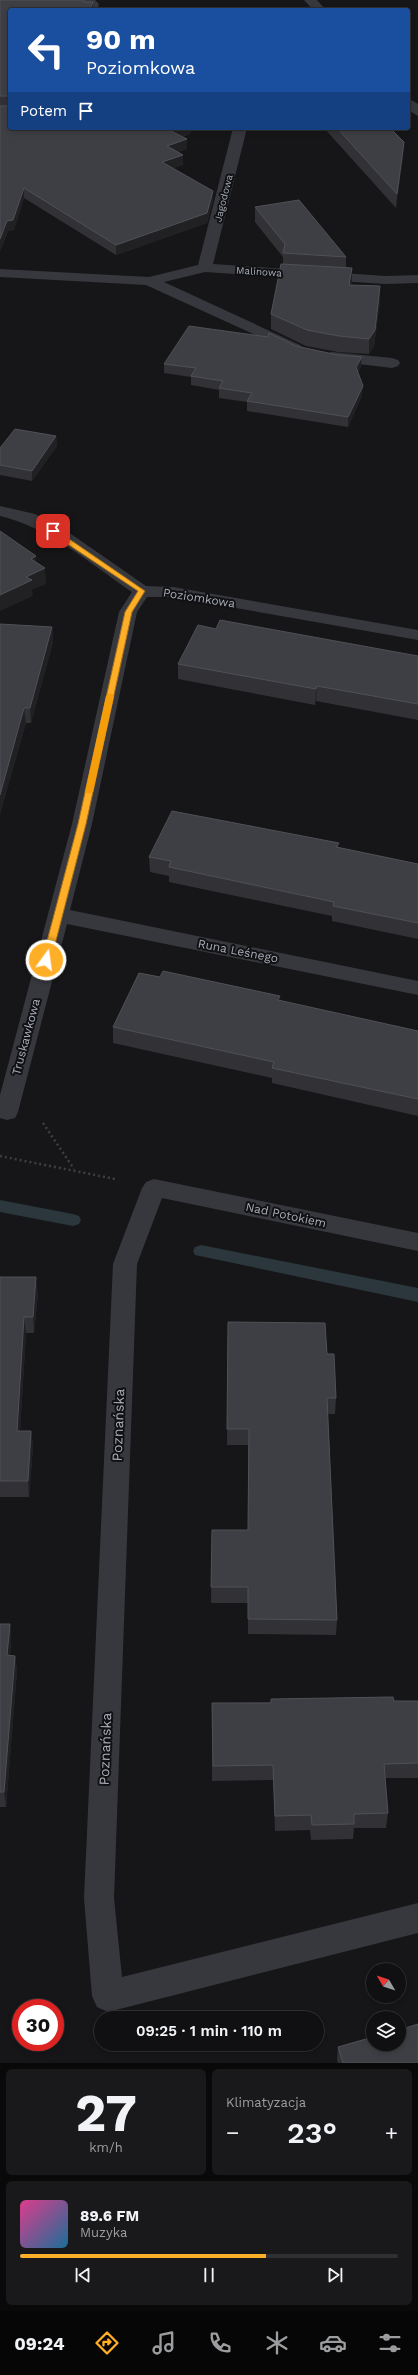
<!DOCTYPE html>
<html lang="pl">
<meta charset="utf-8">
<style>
body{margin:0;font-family:"Work Sans",sans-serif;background:#19191b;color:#f1f3f6;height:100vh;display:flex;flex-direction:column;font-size:15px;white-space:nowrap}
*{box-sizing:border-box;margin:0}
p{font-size:13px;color:#9c9d9f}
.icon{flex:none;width:22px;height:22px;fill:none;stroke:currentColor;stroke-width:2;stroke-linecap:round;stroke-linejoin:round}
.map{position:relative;height:2063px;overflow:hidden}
.side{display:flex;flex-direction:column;gap:6px;padding:6px;background:#09090a;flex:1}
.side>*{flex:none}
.top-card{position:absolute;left:8px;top:8px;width:402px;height:122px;border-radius:4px;box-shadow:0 2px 6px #0003,0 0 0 1px #303032;background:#1a4fa0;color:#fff;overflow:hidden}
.needle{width:26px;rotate:309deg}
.fabs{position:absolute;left:366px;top:1963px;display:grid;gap:8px}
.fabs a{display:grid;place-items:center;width:40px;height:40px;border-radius:50%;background:#101012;box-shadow:0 2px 6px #0003,0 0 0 1px #303032;font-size:20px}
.speed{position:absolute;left:12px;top:1999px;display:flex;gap:8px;font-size:20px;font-weight:700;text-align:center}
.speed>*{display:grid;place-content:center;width:52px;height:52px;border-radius:50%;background:#101012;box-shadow:0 2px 6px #0003,0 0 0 1px #303032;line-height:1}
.speed .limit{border:6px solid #d22;background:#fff;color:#111}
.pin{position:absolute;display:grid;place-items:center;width:34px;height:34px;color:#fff;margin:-17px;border-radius:8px;box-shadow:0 2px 6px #0006}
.me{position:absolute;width:44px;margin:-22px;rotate:14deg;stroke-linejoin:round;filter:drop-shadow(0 0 3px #0008)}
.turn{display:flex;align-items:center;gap:14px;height:84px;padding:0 12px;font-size:18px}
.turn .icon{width:52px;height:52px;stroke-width:2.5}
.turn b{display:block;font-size:28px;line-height:34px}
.then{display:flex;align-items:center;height:38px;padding:0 12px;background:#0003;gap:8px;font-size:15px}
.big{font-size:30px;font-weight:600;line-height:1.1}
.side .tile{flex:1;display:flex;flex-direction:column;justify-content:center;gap:6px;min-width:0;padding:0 14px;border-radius:6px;background:#19191b}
.side .dial{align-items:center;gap:0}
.dial b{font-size:52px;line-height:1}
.song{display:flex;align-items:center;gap:12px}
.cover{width:48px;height:48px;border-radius:6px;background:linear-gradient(135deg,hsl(330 70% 55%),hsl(200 70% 35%))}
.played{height:4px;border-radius:2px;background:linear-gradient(90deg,#ffae27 65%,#303032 65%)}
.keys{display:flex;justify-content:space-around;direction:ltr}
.heat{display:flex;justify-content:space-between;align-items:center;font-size:22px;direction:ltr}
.side .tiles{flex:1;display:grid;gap:6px;grid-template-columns:1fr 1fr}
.tile:last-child{grid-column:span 2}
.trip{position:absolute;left:94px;top:2011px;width:230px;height:40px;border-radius:20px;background:#101012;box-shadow:0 2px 6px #0003,0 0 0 1px #303032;font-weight:600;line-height:40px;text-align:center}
.dock{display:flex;height:64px;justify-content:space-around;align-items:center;background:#060607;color:#9c9d9f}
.dock .icon{width:28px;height:28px}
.dock .selected{color:#ffae27}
.dock b{font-size:18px;color:#f1f3f6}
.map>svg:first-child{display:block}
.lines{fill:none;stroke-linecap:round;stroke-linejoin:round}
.stream{fill:#2b363d;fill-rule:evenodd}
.path{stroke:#3d3f45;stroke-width:2.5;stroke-dasharray:2 3;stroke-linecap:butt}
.street{fill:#37383e;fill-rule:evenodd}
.wall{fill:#323236}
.shaded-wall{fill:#212124}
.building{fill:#3e3f44;stroke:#4f5156}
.route{fill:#ffae27;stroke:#a67119}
.slow{fill:#f59e0b}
.labels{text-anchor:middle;stroke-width:4;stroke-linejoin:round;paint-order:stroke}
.far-street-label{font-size:10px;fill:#a7adb9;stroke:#111113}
.street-label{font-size:12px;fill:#a7adb9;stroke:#111113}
.near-street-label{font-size:14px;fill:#a7adb9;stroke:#111113}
</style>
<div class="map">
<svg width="418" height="2063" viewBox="0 0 418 2063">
<rect width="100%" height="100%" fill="#161618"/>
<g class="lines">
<!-- stream -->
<path class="stream" d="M0 1200 73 1214 79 1216 81 1220 79 1224 73 1226 0 1212Z
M201 1245 418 1288V1302L195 1255 193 1251 195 1247Z"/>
<!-- path -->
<path class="path" d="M43 1123 74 1169
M0 1156 115 1179"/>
<!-- street -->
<path class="street" d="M81 0H95L99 4 97 10H85L86 5Z
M304 0H317L326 10H313Z
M408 98 418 104V116L408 110Z
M233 128H247L213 264 385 276 418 275V283L385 284 205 272 164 282 300 345 303 348 295 353 146 285 0 277V269L149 277 198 265Z
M332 352 392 358 398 360 400 363 398 366 392 368 326 360 324 357 326 354Z
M0 506 35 514 71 534 146 586 173 587 418 630V640L173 597H147L137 612 92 824 70 910 418 981V995L67 924 18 1112 15 1118 7 1120 0 1118V1095L72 824 119 612 132 592C91 564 50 528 0 516Z
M154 1179 418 1233V1251L162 1198 137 1264 114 1898 122 1977 418 1903V1933L108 2012 97 2007 92 1996 84 1898 113 1264 142 1188 146 1182Z"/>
</g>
<!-- wall -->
<path class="wall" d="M0 0H97H84V2H93V10H10V106H0Z
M0 106 191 133 182 137 187 149 178 152 183 155V165L173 168 213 200 207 223 116 255 24 198 14 230 8 231 0 251Z
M324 128H390L404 142 403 156 396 208Z
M255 207 346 257V268H352L351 285 380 286V301L374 346 369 354 338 352 306 346 271 329V314L283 264V257L255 222Z
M296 346 361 367 358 372 362 396 348 427 247 411V402L219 398V390L191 385V377L164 373V364Z
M56 436 57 446 32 481 0 475V448Z
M0 624 52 627 53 642 31 723H26L0 814Z
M216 629 418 656V720L316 701 315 705 178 679V664Z
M339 843 338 847 418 864V939L332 921V916L169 882V876L150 872 149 857Z
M280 1001 418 1031V1116L272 1083V1078L113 1043V1027Z
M0 1277 38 1293 34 1333H26L20 1431H31L33 1447 29 1497H0Z
M228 1322 327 1354 336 1398 335 1414H328L337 1620 336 1635 248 1634V1603H211L212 1530H248V1445H227Z
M0 1624H10L11 1640 10 1655 15 1656 17 1671 6 1807H0Z
M418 1701V1778H385L388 1813 386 1828H354L353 1839 311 1840 310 1830 275 1831 273 1780 212 1781V1703Z
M338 2047 418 2063H338L337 2060Z"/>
<!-- shaded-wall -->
<path class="shaded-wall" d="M93 2V10H90Z
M179 128H191V133L171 140V131Z
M187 139V149L167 156V146Z
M404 142 403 156 396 208 397 194Z
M183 155V165L162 172V162Z
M24 188V198L14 230 8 231 0 251V239L7 221Z
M213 191V200L207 223 116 255V245Z
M352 268V283L348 300 349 285Z
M380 286V301L374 346 369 354V339Z
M362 357 361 367 356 376V367Z
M363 386 362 396 348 427V417Z
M56 436 57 446 32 481V471Z
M36 556 37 572 45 568 46 584 32 590 33 596 0 611V595L26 577 31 559Z
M52 627 53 642 31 723 30 708Z
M317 686 316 701 315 705 316 689Z
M24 708 26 723 0 814V795Z
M36 1277 38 1293 34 1333 33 1317Z
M24 1317 26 1333 19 1447 17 1431Z
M31 1431 33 1447 29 1497 28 1481Z
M10 1624 11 1640 9 1671 7 1655Z
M15 1656 17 1671 6 1807 4 1792Z"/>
<!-- building -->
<path class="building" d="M0 0H84V2H93L90 10H10V96H0Z
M0 106H10V128H179L171 131 187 139 167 146 183 155 162 162 213 191 207 213 116 245 24 188 13 220 7 221 0 239Z
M337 128H390L404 142 397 194Z
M299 200 346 257 283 253 285 244 255 207Z
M281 264 352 268 349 285 380 286 375 330 369 339 339 336 307 330 271 314Z
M189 326 268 337 269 333 296 346 338 355 362 357 356 367 363 386 348 417 247 401 252 393 219 388 223 381 191 376 196 368 164 364Z
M15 429 56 436 32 471 0 465V448Z
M0 531 36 556 31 559 45 568 26 577 32 580 0 595Z
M220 620 418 656V704L317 686 316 689 178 664 198 625 216 629Z
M0 624 52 627 30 708H24L0 795Z
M172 811 339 843 336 847 418 864V923L333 906 334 902 169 867 171 861 149 857Z
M163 971 280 996 278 1000 418 1031V1099L272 1068 274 1062 113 1027 139 973 160 977Z
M0 1277H36L33 1317H24L17 1431H31L28 1481H0Z
M228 1322 325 1323 327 1354H334L336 1398H327L337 1620 248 1619V1587H211L212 1530H248L249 1429H227Z
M0 1624H10L7 1655 15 1656 4 1792H0Z
M393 1697 394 1701H418V1763L384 1764 388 1813 354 1814V1824L312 1825 311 1815 275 1816 273 1765 213 1766 212 1703H271V1699Z
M418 2024V2063H343L338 2047 373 2037V2044H399V2030Z"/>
<!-- route -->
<path class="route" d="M51 530H56L145 591 132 612 86 824 51 960 46 963 42 960 78 824 125 612 138 591 51 533Z"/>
<!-- slow -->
<path class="slow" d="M110 693 114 696 93 792 89 794 85 792 106 696Z"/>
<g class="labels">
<!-- far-street labels -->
<g class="far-street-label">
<text transform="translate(223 198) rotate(-76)" y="4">Jagodowa</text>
<text transform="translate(259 271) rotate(4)" y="4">Malinowa</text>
</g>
<!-- street labels -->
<g class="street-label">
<text transform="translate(199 598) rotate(9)" y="4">Poziomkowa</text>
<text transform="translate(238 951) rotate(11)" y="4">Runa Leśnego</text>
<text transform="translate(26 1037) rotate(-75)" y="4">Truskawkowa</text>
<text transform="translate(286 1215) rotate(12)" y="4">Nad Potokiem</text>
</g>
<!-- near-street labels -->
<g class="near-street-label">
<text transform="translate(118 1425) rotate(-88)" y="5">Poznańska</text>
<text transform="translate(105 1749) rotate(-88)" y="5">Poznańska</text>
</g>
</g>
</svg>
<div class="fabs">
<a><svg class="needle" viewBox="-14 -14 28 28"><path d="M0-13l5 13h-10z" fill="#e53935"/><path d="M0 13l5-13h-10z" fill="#9c9d9f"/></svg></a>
<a><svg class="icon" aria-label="layers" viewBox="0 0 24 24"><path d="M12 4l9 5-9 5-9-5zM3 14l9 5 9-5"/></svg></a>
</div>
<div class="speed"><div class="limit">30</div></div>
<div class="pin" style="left:53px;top:531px;background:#d93025"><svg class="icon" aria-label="arrive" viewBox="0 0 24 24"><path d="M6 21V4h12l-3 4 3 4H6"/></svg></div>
<svg class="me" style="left:46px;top:960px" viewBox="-20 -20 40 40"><circle r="17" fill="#ffae27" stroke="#fff" stroke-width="3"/><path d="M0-11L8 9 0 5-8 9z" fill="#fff"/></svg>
<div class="trip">09:25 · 1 min · 110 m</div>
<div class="top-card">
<div class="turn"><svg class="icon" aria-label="left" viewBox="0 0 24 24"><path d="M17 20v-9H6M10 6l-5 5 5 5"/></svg><div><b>90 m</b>Poziomkowa</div></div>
<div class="then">Potem<svg class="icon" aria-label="arrive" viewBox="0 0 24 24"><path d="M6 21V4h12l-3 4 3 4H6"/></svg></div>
</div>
</div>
<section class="side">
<div class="tiles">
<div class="tile dial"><b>27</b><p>km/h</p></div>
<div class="tile"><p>Klimatyzacja</p>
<div class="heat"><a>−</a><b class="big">23°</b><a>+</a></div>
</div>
<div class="tile">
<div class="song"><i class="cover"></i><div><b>89.6 FM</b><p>Muzyka</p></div></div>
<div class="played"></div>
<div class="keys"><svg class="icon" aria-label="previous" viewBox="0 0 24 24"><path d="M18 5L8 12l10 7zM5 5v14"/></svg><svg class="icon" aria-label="pause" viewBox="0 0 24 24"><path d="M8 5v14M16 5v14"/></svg><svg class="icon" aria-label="next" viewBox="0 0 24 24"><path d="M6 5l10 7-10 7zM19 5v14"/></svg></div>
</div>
</div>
</section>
<nav class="dock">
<b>09:24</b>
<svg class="icon selected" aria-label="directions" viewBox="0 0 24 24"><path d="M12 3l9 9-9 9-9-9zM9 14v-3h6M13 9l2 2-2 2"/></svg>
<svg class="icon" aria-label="music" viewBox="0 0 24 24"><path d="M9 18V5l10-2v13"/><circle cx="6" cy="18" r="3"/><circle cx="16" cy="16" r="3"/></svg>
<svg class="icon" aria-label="phone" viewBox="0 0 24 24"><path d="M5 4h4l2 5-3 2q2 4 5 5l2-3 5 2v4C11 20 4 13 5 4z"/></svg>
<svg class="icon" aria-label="climate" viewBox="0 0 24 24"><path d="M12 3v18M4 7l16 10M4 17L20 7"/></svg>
<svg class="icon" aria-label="car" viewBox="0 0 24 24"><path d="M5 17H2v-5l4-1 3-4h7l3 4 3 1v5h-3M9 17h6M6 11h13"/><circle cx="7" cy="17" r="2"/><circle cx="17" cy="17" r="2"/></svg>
<svg class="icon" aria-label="filters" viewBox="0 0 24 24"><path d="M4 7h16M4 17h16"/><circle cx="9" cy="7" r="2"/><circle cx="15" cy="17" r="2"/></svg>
</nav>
